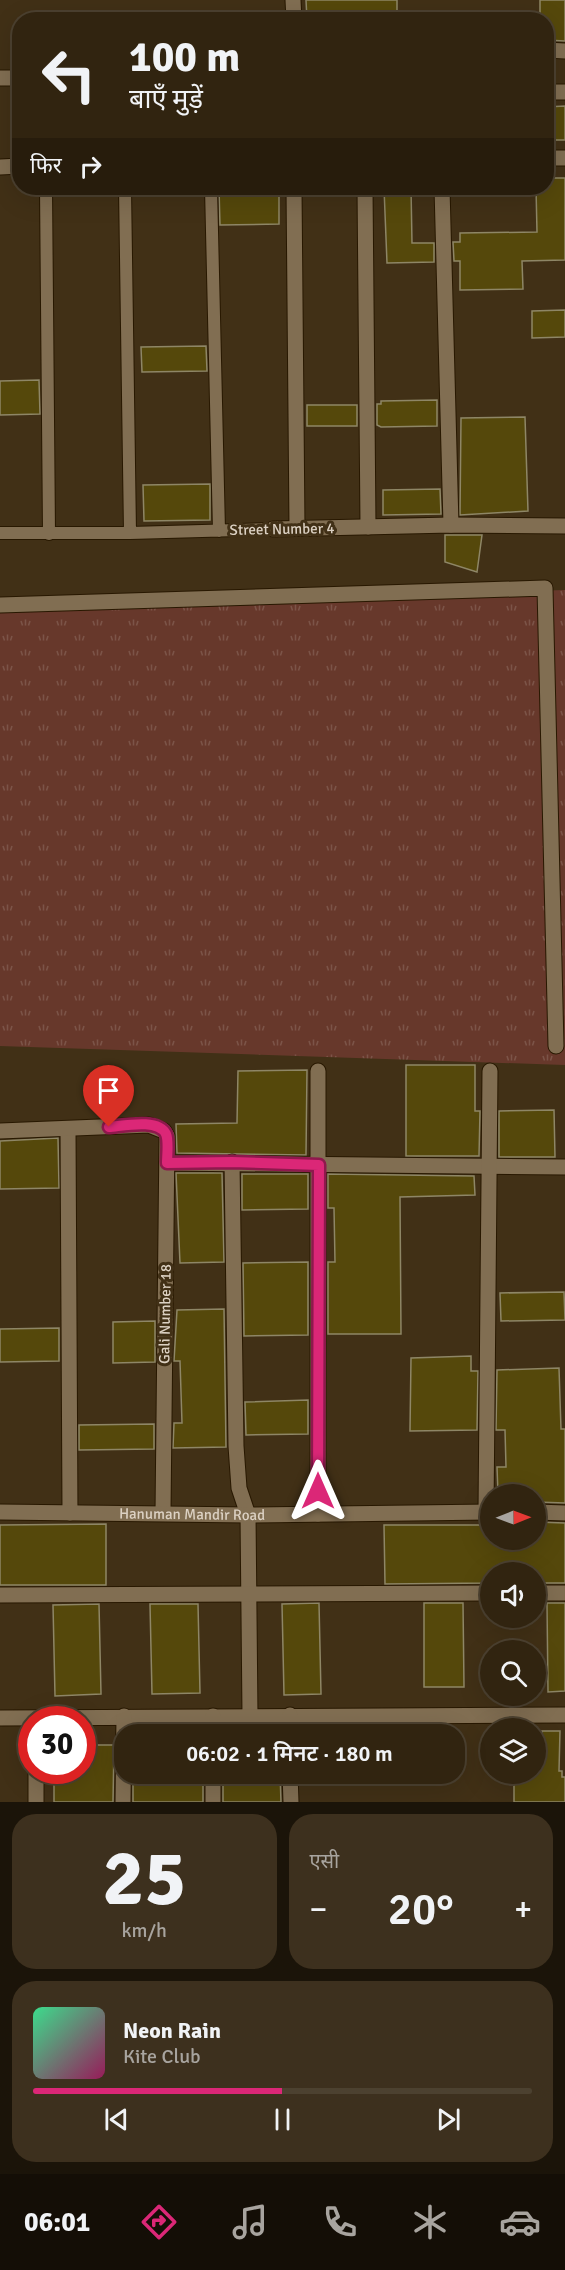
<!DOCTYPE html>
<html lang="hi">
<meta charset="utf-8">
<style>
body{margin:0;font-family:Signika,"Noto Sans Devanagari",sans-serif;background:#3d301e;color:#f1f3f6;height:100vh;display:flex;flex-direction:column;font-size:22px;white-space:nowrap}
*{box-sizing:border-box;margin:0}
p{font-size:20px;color:#a8a49f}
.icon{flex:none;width:33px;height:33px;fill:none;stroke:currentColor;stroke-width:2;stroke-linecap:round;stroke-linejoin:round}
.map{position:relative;height:1802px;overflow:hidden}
.side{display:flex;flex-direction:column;gap:12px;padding:12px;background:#1b1409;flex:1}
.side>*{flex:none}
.hud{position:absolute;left:12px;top:12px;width:542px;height:183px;border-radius:24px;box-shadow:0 6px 24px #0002,0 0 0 2px #4c4130;background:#312410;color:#f1f3f6;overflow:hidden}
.needle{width:39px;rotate:89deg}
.fabs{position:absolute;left:480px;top:1484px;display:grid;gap:12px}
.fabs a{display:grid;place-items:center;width:66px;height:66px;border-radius:50%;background:#312410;box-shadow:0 6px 24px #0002,0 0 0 2px #4c4130;font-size:30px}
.speed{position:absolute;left:18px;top:1706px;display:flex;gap:12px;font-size:30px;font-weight:700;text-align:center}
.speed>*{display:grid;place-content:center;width:78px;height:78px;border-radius:50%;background:#312410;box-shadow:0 6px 24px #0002,0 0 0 2px #4c4130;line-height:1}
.speed .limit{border:9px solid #d22;background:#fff;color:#111}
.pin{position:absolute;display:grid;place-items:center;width:51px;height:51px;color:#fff;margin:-62px -26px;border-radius:50% 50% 50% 0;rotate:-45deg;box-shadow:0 0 6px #0007}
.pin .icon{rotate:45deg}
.me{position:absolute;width:66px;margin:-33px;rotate:0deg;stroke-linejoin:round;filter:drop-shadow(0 0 4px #0008)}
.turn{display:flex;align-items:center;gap:21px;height:126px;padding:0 18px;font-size:27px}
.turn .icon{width:78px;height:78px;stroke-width:2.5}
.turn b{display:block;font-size:42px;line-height:51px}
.then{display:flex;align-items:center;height:57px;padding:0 18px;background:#0003;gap:12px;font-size:22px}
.big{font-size:45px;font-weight:600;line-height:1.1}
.side .widget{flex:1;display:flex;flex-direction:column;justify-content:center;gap:9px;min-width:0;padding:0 21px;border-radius:24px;background:#3d301e}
.side .dial{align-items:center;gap:0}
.dial b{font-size:78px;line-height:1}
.song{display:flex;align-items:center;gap:18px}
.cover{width:72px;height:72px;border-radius:9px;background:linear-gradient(135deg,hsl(150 70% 55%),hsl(330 70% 35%))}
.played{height:6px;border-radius:3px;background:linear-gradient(90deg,#db2777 50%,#4c4130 50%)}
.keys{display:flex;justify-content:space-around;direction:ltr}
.heat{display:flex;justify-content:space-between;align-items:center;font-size:33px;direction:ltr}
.side .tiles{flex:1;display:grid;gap:12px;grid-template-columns:1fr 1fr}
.widget:last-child{grid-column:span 2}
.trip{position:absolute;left:114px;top:1724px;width:351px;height:60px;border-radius:24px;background:#312410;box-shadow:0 6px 24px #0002,0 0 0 2px #4c4130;font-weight:600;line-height:60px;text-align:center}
.dock{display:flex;height:96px;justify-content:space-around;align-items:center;background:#140e06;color:#a8a49f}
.dock .icon{width:42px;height:42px}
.dock .active{color:#db2777}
.dock b{font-size:27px;color:#f1f3f6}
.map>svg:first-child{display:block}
.grass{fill:url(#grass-tufts)}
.building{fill:#55480b;stroke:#8e8666;stroke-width:1.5}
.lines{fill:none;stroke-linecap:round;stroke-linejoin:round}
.lane-casing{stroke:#281800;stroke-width:14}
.street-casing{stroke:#281800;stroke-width:17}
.lane{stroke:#816e52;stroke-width:12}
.street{stroke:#816e52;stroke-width:15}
.route-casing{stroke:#8e194d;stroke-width:15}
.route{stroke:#db2777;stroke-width:10}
.labels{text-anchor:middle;stroke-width:6;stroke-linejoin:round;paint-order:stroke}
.street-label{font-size:15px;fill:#dcd1c3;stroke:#413016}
</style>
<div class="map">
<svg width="565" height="1802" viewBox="0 0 565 1802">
<defs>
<pattern id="grass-tufts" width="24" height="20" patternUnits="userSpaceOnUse" patternTransform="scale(1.5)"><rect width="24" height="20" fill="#67382b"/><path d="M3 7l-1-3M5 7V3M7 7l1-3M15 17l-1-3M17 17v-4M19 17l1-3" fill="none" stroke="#7c5448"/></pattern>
</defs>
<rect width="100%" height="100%" fill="#413016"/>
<!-- grass -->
<path class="grass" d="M565 590V1065L0 1046V608Z"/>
<!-- building -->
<path class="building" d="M306 0H397V20H307Z
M540 0H565V41L546 40V20H540Z
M565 106V140H546V107Z
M546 178H565V260L522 261 523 289 460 290V261H454L453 242H460V233L537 232 536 188H546Z
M219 188H279V224L220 225Z
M384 188H411L412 243H434V262L387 263Z
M565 310V337L532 338V311Z
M206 346 207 371 142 372 141 347Z
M39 380 40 414 0 415V381Z
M437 400V426L381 427 377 425V404H381V401Z
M307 405H357V426H307Z
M525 417 528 511 460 515 461 418Z
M210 484V520L144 521 143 485Z
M440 489 441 514 383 515V490Z
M445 535H482L477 572 445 562Z
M406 1065H475V1111H480L479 1156H406Z
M307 1070 306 1155 177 1153 176 1124 237 1123 238 1071Z
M554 1110 555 1157H499V1111Z
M58 1138 59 1188 0 1189V1141Z
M176 1173H222L224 1262 180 1263Z
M242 1174H308V1209L242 1210Z
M328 1174 474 1176 475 1195 400 1197 401 1334H328V1262H335L334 1208H328Z
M308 1262V1335L244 1336 243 1263Z
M564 1292 565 1320 501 1321 500 1293Z
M224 1309 226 1447 173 1448 174 1423H182L180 1361H174L177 1310Z
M155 1321V1362L113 1363V1322Z
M59 1328V1361L0 1362V1329Z
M471 1356V1371H478L477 1430 410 1431 411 1358Z
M559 1368 561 1429H565V1503L536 1502V1494H498L497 1467H506L505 1430H496L497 1370Z
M308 1400V1434L246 1435 245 1402Z
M154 1424V1449L79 1450V1425Z
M536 1522 565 1523V1583H536V1572H490V1583L385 1584 384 1525H490V1539H536Z
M106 1524V1585H0V1525Z
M319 1603 321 1694 284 1695 282 1604Z
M424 1603H463L464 1687H424Z
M547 1603H565V1691L548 1692Z
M99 1604 101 1694 55 1696 53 1605Z
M150 1604H198L200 1693 152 1694Z
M542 1731H560L559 1771H562V1777H565V1802H514V1773H536V1737H542Z
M82 1745H114L113 1802H54V1770H82Z
M133 1773H203V1802H133Z
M223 1773H280L281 1802H223Z"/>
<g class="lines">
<!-- lane casing -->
<g class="lane-casing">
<path id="lane" d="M46 188 49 534
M125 188 130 533
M211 188 219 531
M0 533H130L273 529"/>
</g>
<!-- street casing -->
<g class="street-casing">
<g id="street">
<path d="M293 0 294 20"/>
<path d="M546 50 565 51"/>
<path d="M0 78H20"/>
<path d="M546 92H565"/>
<path d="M546 158H565"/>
<path d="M0 167 20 166"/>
<path d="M294 188 297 528"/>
<path d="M365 188 368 527"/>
<path d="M442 188 451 525"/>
<path d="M273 529 451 525 565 526"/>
<path d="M0 605 545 588 556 1046"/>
<path d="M68 1129 70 1513"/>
<path d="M0 1131 149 1125 164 1131 167 1136 163 1513"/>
<path d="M232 1162 236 1446 239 1488 248 1515 250 1715"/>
<path d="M167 1163 565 1167"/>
<path id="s1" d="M0 1512 248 1515 490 1512"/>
<path d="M486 1512 490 1071"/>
<path d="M536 1512 565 1513"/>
<path d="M318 1514V1071"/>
<path d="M536 1593H565"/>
<path d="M0 1595 490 1593"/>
<path d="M0 1718 565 1715"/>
<path d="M213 1734V1716"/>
<path d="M290 1734V1715"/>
<path d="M36 1770V1802"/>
<path d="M290 1773 291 1802"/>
<path d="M123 1802 124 1716"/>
<path d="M213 1802V1773"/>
</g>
</g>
<!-- lane -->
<use href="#lane" class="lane"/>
<!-- street -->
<use href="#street" class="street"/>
</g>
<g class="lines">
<!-- route casing -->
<g class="route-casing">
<path id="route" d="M109 1127C123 1126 158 1118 166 1134 169 1141 167 1155 167 1163L232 1162 319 1165 318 1491"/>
</g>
<!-- route -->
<use href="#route" class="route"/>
</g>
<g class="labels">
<!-- street labels -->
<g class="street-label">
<text transform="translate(282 529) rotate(-1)" y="5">Street Number 4</text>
<text transform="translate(165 1314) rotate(-89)" y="5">Gali Number 18</text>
<text dy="5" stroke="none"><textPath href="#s1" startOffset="192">Hanuman Mandir Road</textPath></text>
</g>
</g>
</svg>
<div class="fabs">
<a><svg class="needle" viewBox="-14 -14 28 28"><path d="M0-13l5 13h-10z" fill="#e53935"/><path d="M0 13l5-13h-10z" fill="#a8a49f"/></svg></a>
<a><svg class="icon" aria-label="sound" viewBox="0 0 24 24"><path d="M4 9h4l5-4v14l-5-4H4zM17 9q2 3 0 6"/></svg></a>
<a><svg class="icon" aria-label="search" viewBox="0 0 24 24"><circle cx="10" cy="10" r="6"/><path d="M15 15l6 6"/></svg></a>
<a><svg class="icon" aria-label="layers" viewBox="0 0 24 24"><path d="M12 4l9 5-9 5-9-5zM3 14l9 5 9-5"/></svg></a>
</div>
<div class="speed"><div class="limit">30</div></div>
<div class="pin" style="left:109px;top:1127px;background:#d93025"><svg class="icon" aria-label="arrive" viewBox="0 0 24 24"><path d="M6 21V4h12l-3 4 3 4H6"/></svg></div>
<svg class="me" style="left:318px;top:1491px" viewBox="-20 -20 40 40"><path d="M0-17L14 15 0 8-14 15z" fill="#db2777" stroke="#fff" stroke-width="4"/></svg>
<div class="trip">06:02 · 1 मिनट · 180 m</div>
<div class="hud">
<div class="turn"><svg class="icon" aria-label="left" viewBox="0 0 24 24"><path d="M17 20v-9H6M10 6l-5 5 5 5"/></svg><div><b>100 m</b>बाएँ मुड़ें</div></div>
<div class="then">फिर<svg class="icon" aria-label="right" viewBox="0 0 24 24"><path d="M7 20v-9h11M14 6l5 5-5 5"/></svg></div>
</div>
</div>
<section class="side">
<div class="tiles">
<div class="widget dial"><b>25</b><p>km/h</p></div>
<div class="widget"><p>एसी</p>
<div class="heat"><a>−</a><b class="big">20°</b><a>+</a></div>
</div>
<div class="widget">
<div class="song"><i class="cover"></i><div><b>Neon Rain</b><p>Kite Club</p></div></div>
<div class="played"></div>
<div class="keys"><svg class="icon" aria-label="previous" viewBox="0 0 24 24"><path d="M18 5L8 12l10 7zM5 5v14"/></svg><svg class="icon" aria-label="pause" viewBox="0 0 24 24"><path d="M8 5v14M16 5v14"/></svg><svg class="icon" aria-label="next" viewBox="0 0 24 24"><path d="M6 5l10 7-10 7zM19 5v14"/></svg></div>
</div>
</div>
</section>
<nav class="dock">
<b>06:01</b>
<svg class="icon active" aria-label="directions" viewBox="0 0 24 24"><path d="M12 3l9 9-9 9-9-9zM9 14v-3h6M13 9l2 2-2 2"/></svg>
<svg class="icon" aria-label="music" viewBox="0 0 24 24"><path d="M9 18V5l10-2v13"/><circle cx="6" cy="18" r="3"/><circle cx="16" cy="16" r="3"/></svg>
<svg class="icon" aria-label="phone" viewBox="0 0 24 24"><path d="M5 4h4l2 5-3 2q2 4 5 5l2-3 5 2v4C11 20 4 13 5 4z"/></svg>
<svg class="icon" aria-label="climate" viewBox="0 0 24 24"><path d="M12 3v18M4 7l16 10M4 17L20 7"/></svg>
<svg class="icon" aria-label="car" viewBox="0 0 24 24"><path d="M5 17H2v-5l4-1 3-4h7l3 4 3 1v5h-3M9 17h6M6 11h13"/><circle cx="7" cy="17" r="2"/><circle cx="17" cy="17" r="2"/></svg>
</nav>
